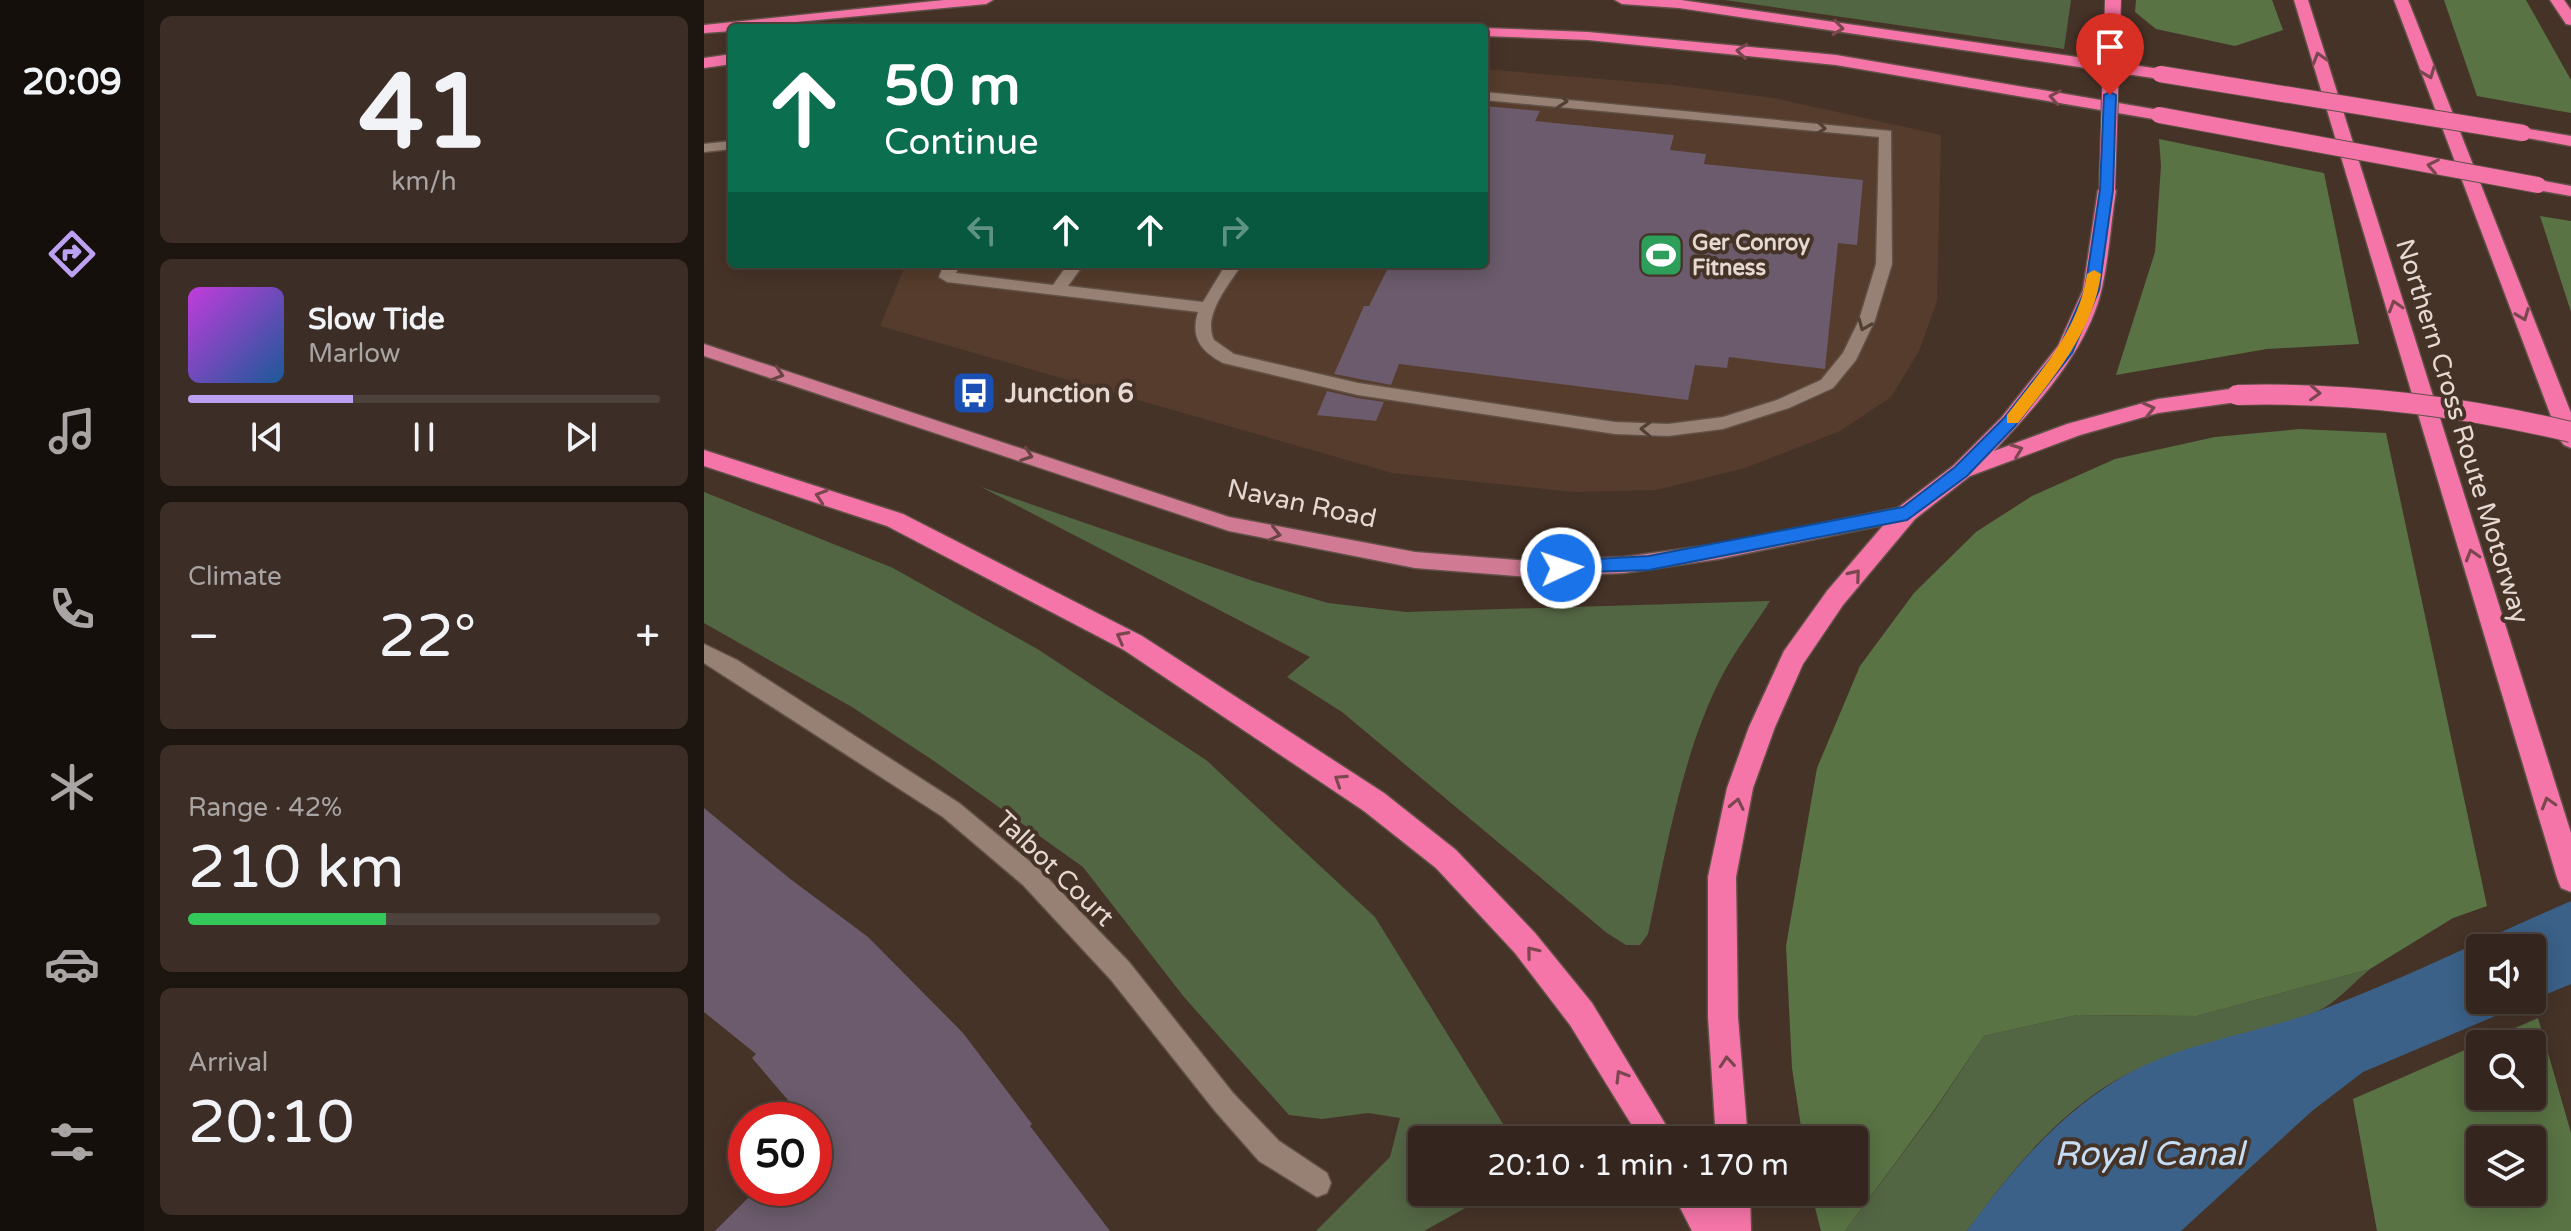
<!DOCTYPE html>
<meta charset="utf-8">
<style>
body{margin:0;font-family:"Varela Round",sans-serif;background:#3c2e27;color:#f1f3f6;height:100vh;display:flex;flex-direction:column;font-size:30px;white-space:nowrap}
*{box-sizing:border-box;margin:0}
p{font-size:26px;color:#a9a5a4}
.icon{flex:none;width:44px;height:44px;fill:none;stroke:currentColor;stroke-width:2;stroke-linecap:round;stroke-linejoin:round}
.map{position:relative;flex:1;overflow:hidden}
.side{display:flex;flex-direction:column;gap:16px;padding:16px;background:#1d1510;width:560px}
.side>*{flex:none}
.top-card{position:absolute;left:24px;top:24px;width:760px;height:244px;border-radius:8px;box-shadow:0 4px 20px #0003,0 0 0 2px #4e433c;background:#0b6e4f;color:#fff;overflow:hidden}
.tools{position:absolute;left:1762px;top:934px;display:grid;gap:16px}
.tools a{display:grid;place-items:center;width:80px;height:80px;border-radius:8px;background:#34261e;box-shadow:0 4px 20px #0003,0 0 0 2px #4e433c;font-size:40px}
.speed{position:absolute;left:24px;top:1102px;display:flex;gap:16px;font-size:40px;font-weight:700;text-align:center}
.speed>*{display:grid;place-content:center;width:104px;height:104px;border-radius:50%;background:#34261e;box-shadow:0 4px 20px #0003,0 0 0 2px #4e433c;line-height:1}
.speed .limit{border:12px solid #d22;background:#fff;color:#111}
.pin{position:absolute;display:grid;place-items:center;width:68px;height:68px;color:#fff;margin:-82px -34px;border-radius:50% 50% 50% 0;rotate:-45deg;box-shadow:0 0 8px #0007}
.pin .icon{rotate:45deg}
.me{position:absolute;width:88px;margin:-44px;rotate:87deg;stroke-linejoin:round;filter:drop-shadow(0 0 6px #0008)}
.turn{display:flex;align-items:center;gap:28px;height:168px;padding:0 24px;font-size:36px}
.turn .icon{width:104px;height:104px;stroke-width:2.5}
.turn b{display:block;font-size:56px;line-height:68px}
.lanes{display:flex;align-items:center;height:76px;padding:0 24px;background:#0003;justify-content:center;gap:40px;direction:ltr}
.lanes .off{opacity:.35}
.big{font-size:60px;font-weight:600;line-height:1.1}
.side .widget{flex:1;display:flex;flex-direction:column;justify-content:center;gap:12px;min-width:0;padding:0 28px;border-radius:12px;background:#3c2e27}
.side .dial{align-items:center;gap:0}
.dial b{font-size:104px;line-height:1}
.song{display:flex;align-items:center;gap:24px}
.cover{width:96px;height:96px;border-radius:12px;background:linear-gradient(135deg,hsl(290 70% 55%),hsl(210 70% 35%))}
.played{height:8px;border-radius:4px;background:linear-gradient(90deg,#bca0f2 35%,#4e433c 35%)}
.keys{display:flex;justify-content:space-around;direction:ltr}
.heat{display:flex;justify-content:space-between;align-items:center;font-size:44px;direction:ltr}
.charge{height:12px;border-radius:6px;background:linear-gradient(90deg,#34c759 42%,#4e433c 0)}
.trip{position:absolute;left:704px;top:1126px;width:460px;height:80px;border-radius:8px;background:#34261e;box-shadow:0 4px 20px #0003,0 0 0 2px #4e433c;font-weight:600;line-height:80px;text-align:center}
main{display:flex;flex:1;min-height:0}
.tab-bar{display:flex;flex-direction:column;width:144px;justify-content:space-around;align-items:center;background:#150f0c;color:#a9a5a4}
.tab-bar .icon{width:56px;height:56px}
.tab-bar .current{color:#bca0f2}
.tab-bar b{font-size:36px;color:#f1f3f6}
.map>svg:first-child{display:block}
.built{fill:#553c2c}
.green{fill:#536644}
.forest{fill:#597344;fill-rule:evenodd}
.water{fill:#3b6188;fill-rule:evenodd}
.building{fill:#6b5b6c}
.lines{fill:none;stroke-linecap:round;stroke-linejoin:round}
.minor-casing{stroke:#605046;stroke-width:3}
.major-casing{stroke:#605046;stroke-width:3}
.highway-casing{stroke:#605046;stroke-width:3}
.minor{fill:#978174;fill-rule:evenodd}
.major{fill:#d07a94;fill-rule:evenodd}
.highway{fill:#f675a9;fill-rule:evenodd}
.highway-bridge-far1-casing{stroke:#605046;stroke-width:18;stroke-linecap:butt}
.highway-bridge-casing{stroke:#605046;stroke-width:22;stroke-linecap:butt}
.highway-bridge-far1{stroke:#f675a9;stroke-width:16}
.highway-bridge{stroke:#f675a9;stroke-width:20}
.oneway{stroke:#7b474f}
.oneway2{stroke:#523f33}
.oneway3{stroke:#684543}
.route{fill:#1a73e8;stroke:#114b97;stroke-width:2}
.slow{fill:#f59e0b}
.labels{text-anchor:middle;stroke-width:8;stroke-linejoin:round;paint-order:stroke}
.far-poi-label{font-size:22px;font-weight:bold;fill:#e6d9d2;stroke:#463328;text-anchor:start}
.poi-label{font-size:26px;font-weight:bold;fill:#e6d9d2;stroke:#463328;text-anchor:start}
.street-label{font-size:26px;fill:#e6d9d2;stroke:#463328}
.near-water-label{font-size:34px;font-style:italic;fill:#c6ddf6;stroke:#463328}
</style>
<main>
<nav class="tab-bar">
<b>20:09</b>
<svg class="icon current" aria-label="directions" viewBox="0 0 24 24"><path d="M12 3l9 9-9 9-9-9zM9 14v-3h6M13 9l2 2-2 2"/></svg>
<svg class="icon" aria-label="music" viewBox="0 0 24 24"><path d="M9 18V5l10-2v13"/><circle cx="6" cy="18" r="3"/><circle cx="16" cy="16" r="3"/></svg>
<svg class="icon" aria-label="phone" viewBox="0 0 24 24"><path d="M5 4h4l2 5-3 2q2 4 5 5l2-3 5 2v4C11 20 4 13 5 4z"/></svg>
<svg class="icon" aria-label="climate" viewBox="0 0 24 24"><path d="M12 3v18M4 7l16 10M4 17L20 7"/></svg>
<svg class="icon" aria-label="car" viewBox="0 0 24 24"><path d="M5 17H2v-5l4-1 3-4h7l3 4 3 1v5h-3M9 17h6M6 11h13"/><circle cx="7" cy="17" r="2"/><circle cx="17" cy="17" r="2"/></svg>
<svg class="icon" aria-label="filters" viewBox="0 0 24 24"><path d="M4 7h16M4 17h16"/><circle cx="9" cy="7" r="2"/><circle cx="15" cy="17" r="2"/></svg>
</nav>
<section class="side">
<div class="widget dial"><b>41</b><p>km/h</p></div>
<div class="widget">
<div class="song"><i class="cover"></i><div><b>Slow Tide</b><p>Marlow</p></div></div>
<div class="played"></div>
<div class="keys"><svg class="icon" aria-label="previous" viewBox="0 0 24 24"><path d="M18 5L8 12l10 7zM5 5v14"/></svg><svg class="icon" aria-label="pause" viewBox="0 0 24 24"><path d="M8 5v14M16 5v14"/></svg><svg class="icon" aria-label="next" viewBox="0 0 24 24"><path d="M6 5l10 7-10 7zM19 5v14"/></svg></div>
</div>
<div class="widget"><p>Climate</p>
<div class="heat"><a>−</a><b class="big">22°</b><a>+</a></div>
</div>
<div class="widget"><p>Range · 42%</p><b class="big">210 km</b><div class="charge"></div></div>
<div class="widget"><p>Arrival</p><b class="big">20:10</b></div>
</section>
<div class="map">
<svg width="1867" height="1231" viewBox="0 0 1867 1231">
<rect width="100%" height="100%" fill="#463328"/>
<!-- built -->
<path class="built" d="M780 69 968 85 1070 98 1237 135 1233 301 1215 351 1187 397 1136 431 1041 468 952 490 869 492 688 473 176 326 202 264H780Z"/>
<!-- green -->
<path class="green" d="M1021 0H1367L1360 49Z
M277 487 549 581 624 603 702 612 1066 601C1051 625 1032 649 1019 674 979 749 962 851 944 934L936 945H922L903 933 638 712 583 677 606 657Z
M0 492 189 568 335 650 502 760 671 917 809 1140H718V1192H790L720 1231H612L686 1157 696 1118 664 1113 618 1119 585 1115 480 997 379 867 230 761 148 707 0 623Z
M1666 969C1650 982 1632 1003 1614 1011 1556 1035 1491 1042 1434 1069 1363 1101 1308 1169 1263 1231H1141L1231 1110 1280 1036 1373 1015 1493 1016Z"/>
<!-- forest -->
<path class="forest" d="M1432 0H1568L1579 30 1531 46 1452 29 1431 12Z
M1740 0H1822L1867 80V113L1773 96Z
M1455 139 1620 173 1655 344 1563 349 1412 375 1451 252 1457 166Z
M1836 216 1867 221V312Z
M1596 429 1682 433 1783 906 1749 918 1666 969 1493 1016 1373 1015 1280 1036 1231 1109 1141 1231H1117L1107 1192H1150V1140H1099L1088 1068 1082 946 1113 768 1156 666 1210 593 1272 532 1328 496 1411 459 1511 437Z
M1834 1018 1867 1133V1231H1673L1649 1099ZM1828 1044V1096H1776V1044ZM1828 1140V1192H1776V1140Z"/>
<!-- water -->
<path class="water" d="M1867 901V984L1659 1072 1608 1111 1477 1231H1263C1308 1169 1363 1104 1433 1069 1490 1041 1557 1032 1617 1010 1702 978 1784 937 1867 901ZM1776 948H1828V1000H1776Z"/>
<!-- building -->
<path class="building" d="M780 106 836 111 831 121 970 135 966 150 1002 154 1000 164 1159 180 1153 245 1134 243 1121 369 1025 357 1023 368 991 365 984 400 695 364 687 385 630 374 660 306H665L686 264H780Z
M623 391 653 398 680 402 672 421 613 415Z
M0 808 85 878 164 937 259 1033 328 1124 326 1126 406 1231H11L54 1188H110V1120H101L48 1058 52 1054 0 1012Z"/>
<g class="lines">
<!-- minor casing -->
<g class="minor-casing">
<path id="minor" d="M780 92 1187 131 1188 264 1171 320 1152 360 1129 388 1085 408 1019 429 964 436 911 434 654 395 519 363C497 351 486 338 494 312L243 282 235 277 240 264H256L252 273 349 285 364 264H380L364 286 499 302 522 264H538C525 285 498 315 510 340L530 354 654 383 911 422 964 424 1019 417 1073 400 1117 380 1139 353 1155 320 1172 264 1175 137 780 100Z
M28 141V149L0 152V144Z
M0 644 33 660 255 803 335 869 425 962 529 1093 575 1141 623 1173 627 1183 623 1193 613 1197 555 1161 511 1111 407 980 319 885 239 817 0 663Z"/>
</g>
<!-- major casing -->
<g class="major-casing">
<path id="major" d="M0 344 525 517 711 552 825 561 920 557 1015 544 1203 506 1212 513 1203 520 1015 559 920 573 825 577 711 568 525 531 0 356Z"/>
</g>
<!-- highway casing -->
<g class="highway-casing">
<path id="highway" d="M240 0H289L282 4 28 28V31L0 33V25Z
M911 0H977L1456 69 1464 74 1456 79 975 8 918 4Z
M1590 0H1604L1867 833V892L1857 888 1853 878Z
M1690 0H1704L1867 413V448L1860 445 1856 440Z
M1846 0H1860L1867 10V25L1862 24Z
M581 24H687L694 28H574Z
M778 28H780L884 32 1132 55 1455 110 1463 115 1455 120 1132 65 884 40 780 36Z
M28 54V64L0 68V58Z
M1819 128 1867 136V146L1813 136 1811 133Z
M1834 180 1867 186V196L1828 189 1825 185 1828 181Z
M1403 185 1412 190C1407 222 1405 256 1398 288 1384 350 1333 405 1290 451L1363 424 1454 399 1533 388 1540 390 1543 395 1540 400 1533 402 1454 413 1376 435 1266 476 1211 519 1139 605 1099 664 1071 727 1049 788 1032 877 1034 1017 1044 1140H1012L1004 1017V877L1023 788 1045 727 1080 651 1123 591 1195 507 1249 466 1298 417 1354 346 1379 290 1394 190Z
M0 450 199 514 438 636 680 793 752 850 831 933 888 1003 971 1140H937L866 1025 811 953 732 868 660 811 420 650 183 526 0 466Z
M968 1192H1003L1013 1208 1012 1192H1046L1047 1231H988Z"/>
</g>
<!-- minor -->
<use href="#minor" class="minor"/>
<!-- major -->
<use href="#major" class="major"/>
<!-- highway -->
<use href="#highway" class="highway"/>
<!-- highway-bridge-far1 casing -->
<g class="highway-bridge-far1-casing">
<path id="highway-bridge-far1" d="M1456 74 1819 133
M1455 115 1834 185
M1403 190 1409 0"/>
</g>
<!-- highway-bridge casing -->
<g class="highway-bridge-casing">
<path id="highway-bridge" d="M1533 395C1647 392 1756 406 1867 432"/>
</g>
<!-- highway-bridge-far1 -->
<use href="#highway-bridge-far1" class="highway-bridge-far1"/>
<!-- highway-bridge -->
<use href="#highway-bridge" class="highway-bridge"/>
</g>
<!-- one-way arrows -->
<defs><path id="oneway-chevron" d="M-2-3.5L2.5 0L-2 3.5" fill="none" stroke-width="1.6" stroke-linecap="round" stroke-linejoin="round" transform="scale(2)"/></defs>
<g class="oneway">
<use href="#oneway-chevron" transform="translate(1134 28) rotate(8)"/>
<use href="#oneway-chevron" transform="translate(1038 51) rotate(-174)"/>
<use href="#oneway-chevron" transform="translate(1615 58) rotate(-107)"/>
<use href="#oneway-chevron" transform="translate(1725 73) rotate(69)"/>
<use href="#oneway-chevron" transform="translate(1351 97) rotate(-170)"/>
<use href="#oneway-chevron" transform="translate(1729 166) rotate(-169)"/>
<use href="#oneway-chevron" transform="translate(1691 306) rotate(-107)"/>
<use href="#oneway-chevron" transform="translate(1819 315) rotate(69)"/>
<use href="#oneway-chevron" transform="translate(1611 393) rotate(3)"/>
<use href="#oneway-chevron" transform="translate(1445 409) rotate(-14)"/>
<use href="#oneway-chevron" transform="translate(1313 450) rotate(-21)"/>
<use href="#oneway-chevron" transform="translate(117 496) rotate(-162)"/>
<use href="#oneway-chevron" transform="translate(1768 555) rotate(-107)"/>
<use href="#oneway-chevron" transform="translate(1151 575) rotate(-50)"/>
<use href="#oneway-chevron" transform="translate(418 637) rotate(-152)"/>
<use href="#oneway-chevron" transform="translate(636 780) rotate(-147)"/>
<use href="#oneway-chevron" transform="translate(1844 803) rotate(-107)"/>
<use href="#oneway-chevron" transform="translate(1033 804) rotate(-78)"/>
<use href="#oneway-chevron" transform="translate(828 952) rotate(-129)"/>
<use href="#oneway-chevron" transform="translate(1023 1062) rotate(-95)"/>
<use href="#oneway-chevron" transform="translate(917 1076) rotate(-121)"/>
</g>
<g class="oneway2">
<use href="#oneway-chevron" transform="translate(858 101) rotate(5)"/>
<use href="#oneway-chevron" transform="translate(1116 128) rotate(6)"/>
<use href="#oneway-chevron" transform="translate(1160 325) rotate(112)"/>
<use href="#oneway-chevron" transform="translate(942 429) rotate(-178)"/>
</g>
<g class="oneway3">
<use href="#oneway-chevron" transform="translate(74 374) rotate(18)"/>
<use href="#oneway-chevron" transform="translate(323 455) rotate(19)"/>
<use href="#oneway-chevron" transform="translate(571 534) rotate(13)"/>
</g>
<!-- route -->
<path class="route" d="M1406 92 1412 95 1409 190 1395 290 1368 353 1311 426 1263 476 1203 520 945 570 851 573 848 568 857 561 945 556 1199 507 1251 467 1300 418 1356 347 1381 290 1396 190 1400 95Z"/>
<!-- slow -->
<path class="slow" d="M1390 270 1397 274C1389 332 1349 378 1314 423H1303V415C1336 372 1375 330 1383 274Z"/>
<!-- icons -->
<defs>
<g id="stadium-square" transform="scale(2.3)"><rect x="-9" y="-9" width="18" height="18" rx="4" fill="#2e9e5b" stroke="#463328"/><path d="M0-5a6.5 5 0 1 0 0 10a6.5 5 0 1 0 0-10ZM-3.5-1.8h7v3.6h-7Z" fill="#fff"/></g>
<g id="bus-square" transform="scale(2.3)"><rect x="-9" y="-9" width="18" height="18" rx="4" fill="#1a4fb4" stroke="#463328"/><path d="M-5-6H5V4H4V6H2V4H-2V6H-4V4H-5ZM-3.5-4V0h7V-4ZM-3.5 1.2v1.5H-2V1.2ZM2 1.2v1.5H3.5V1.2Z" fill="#fff"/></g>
</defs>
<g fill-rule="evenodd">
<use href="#stadium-square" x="957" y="255"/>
<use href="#bus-square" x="270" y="393"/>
</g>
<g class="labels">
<!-- far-poi labels -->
<g class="far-poi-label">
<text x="988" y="250">Ger Conroy<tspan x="988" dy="25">Fitness</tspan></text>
</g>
<!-- poi labels -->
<g class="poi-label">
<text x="301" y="402">Junction 6</text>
</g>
<!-- street labels -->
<g class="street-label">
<text transform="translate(1759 431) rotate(73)" y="9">Northern Cross Route Motorway</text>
<text transform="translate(598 503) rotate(12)" y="9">Navan Road</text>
<text transform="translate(351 868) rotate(44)" y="9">Talbot Court</text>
</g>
<!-- near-water labels -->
<g class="near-water-label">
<text x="1445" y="1165">Royal Canal</text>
</g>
</g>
</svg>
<div class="tools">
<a><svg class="icon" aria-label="sound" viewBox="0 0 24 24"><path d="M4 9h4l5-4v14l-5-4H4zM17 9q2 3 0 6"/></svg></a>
<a><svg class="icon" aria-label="search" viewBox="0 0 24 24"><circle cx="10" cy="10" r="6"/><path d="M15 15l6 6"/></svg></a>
<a><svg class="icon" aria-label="layers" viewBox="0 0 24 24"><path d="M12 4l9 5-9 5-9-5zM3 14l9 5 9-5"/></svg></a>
</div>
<div class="speed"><div class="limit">50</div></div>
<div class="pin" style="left:1406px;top:95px;background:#d93025"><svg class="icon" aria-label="arrive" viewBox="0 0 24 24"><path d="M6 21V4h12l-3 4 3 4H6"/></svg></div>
<svg class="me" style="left:857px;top:568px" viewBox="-20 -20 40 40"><circle r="17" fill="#1a73e8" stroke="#fff" stroke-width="3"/><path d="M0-11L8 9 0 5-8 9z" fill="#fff"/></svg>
<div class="trip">20:10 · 1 min · 170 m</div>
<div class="top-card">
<div class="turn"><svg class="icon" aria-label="ahead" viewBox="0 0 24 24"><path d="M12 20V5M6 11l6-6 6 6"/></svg><div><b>50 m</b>Continue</div></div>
<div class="lanes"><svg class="icon off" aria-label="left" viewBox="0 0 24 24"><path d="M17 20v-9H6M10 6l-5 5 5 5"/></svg><svg class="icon" aria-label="ahead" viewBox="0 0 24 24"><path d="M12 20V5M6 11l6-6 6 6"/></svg><svg class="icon" aria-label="ahead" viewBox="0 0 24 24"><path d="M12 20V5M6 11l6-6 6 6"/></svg><svg class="icon off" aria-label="right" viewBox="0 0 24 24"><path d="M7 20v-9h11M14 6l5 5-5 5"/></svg></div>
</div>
</div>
</main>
